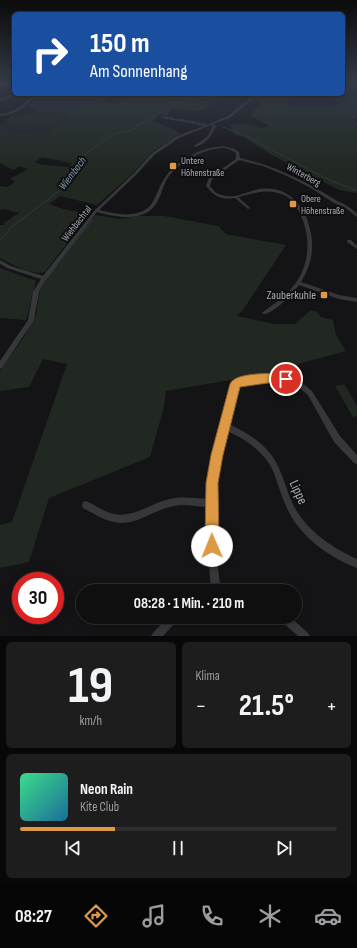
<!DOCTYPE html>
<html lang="de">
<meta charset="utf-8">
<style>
body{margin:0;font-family:"Sofia Sans Condensed",sans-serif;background:#1d1d1e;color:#f1f3f6;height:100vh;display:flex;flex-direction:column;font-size:15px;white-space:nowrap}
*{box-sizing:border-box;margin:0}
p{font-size:13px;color:#9b9c9f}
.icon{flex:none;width:22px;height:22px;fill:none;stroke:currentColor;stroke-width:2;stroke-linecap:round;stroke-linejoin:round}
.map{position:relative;height:636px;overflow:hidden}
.side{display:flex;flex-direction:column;gap:6px;padding:6px;background:#080809;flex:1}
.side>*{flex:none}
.guide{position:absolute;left:12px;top:12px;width:333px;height:84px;border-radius:6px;box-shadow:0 2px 10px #0003,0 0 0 1px #2f2f30;background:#1a4fa0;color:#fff;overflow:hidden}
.speed{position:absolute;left:12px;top:572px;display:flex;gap:8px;font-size:20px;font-weight:700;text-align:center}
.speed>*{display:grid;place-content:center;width:52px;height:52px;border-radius:50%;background:#0f0f10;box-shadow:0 2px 10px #0003,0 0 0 1px #2f2f30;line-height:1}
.speed .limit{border:6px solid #d22;background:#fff;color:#111}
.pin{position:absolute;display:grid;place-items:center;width:34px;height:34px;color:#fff;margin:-17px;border:2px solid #fff;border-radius:50%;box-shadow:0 1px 4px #0007}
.me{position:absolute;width:44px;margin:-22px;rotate:359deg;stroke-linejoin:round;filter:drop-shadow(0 0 3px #0008)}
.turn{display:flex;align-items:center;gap:14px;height:84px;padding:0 12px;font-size:18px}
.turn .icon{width:52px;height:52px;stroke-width:2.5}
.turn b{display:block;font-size:28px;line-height:34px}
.big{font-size:30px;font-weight:700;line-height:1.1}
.side .widget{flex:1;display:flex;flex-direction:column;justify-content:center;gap:6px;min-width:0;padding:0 14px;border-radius:6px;background:#1d1d1e}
.side .dial{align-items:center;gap:0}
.dial b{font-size:52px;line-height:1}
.song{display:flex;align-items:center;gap:12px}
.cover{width:48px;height:48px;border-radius:6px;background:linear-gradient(135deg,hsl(150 70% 55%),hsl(200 70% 35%))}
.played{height:4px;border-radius:2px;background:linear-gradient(90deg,#dd9945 30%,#2f2f30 30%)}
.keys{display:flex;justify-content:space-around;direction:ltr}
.heat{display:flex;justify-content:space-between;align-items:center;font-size:22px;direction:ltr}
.side .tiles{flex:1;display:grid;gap:6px;grid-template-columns:1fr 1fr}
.widget:last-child{grid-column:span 2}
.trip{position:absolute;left:76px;top:584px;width:226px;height:40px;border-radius:20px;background:#0f0f10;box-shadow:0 2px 10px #0003,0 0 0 1px #2f2f30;font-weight:700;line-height:40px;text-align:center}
.menu{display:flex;height:64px;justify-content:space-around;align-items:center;background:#060606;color:#9b9c9f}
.menu .icon{width:28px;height:28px}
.menu .selected{color:#dd9945}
.menu b{font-size:18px;color:#f1f3f6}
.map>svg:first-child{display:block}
.built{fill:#202122}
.green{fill:#212821;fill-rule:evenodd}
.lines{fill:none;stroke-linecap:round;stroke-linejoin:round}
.stream-far1{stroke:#2f383d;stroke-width:1}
.stream{stroke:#2f383d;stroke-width:1.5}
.minor{fill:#36373a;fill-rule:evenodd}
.major{fill:#525459;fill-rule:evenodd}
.route{fill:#dd9945;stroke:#90632d}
.poi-dot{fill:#dd9945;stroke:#0f0f11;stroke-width:1.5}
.labels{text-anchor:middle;stroke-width:4;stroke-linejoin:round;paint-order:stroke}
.far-poi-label{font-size:10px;fill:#a7adb4;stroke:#0f0f11;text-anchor:start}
.far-street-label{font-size:10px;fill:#a7adb4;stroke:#0f0f11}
.far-water-label{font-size:11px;font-style:italic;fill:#829dac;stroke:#0f0f11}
.poi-label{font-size:12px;fill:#a7adb4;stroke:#0f0f11;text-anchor:end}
.near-street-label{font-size:14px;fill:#a7adb4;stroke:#0f0f11}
</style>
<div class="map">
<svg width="357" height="636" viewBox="0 0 357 636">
<rect width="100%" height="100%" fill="#141416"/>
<!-- built -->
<path class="built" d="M41 94H96L97 97 93 102 84 107 63 111 69 115 47 135 0 131V125L11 116 30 114 36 109 28 106Z"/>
<!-- green -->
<path class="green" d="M343 87 357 97V118L353 119 357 122V193L339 190 272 155 244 137 234 134 230 125 243 123 262 128 269 126 250 115 262 102 252 99 257 95 297 94 287 100V105H340L330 94H343Z
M96 94H110L104 102 117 104 126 94H239L238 96 228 95 219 102 203 100 202 101 212 103 202 111 172 109 166 115 160 114 153 121 182 133 152 152 131 175 97 205 60 196 49 204 63 209 89 214 45 272C34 276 10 264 0 258V225H4L5 222 19 213 5 209 0 210V186L7 187 15 182 10 179 28 169 19 166 14 170 0 163V131L47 135 69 115 60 114C70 104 86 111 97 97ZM42 157 71 163H72L69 167 42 165 34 162Z
M95 215 119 219 138 216H164L218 226 226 234 286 245 243 310 237 316 274 324H295L311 310 317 312 321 317 333 320 336 335 346 351 298 364V375L278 372 166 391 164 407 150 457 49 498 29 562 0 568V525L12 522 67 364 43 359 29 387 0 391V371L24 337 36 315 40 289 44 283Z
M0 268 36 281 26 320 0 318Z
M344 384 357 406V416L353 417 335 386Z"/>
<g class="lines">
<!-- stream-far1 -->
<path class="stream-far1" d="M166 116 170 107
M166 117H169
M171 117 173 118
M180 119 184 120
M185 120 189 121
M191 121 196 122
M198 122H200
M201 123 207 124
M223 127 246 136 323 177 357 191
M0 240 14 225 62 189 79 162 89 151 114 134 133 130 139 124 147 122 173 103 189 98V94
M56 266 92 220"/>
<!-- stream -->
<path class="stream" d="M42 284 57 265"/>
<!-- minor -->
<path class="minor" d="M15 94H18L0 101V99Z
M35 94H37C26 106 17 115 0 116V114C16 113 23 104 35 94Z
M255 94H258L230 118 213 124 216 126C212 136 206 143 196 147L194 146 207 137 213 126 211 125 179 138 154 155 136 175 99 210C116 214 136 219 150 206 157 197 159 185 166 176 177 160 211 141 231 148 234 148 237 151 239 152L240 158C275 166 303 180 334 199 338 202 343 203 347 206 351 208 354 211 357 214V217L344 207 334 203 309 187 287 176 263 166 239 160 212 179 210 186C213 190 216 194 222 195 232 199 244 193 255 190 284 183 304 202 310 229 315 248 311 266 301 282L339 295 357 298V302L339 299 299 285C293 293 273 315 263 314L262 313 263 312C277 302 290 293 299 278 311 257 310 231 298 210 294 203 289 196 281 194 265 188 253 194 238 197L249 207 250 208 248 209 235 198C221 200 215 197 206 186L209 178 236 159V153C232 150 228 148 222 148 205 148 180 162 169 176 161 187 161 204 148 212 132 221 113 216 97 212L43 283 39 292 34 320 2 368 0 369V361L28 320 33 292 41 279 7 268 0 264V260L11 266 43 276 95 210 134 173 152 153 177 136 204 126 162 118 161 116 207 125 228 116Z
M347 240H351L357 246V249L347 242Z
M275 374 300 381 312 391 340 436 357 455V464L354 463 334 442 308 395 296 385 275 380 239 385 238 386 229 424C253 436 271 447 281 473 286 485 289 498 296 510 310 533 333 548 357 559V568C331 558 305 540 291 516 283 502 279 487 274 473 265 452 247 440 227 431 222 448 217 466 216 484 212 520 216 556 221 591H211L207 537 206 507C194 506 182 503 170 507 151 511 134 527 114 522 103 520 93 513 83 508L82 505 83 502 86 501C95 505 104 512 114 514 134 518 151 503 170 499 182 496 195 498 207 499L208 483 213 458 233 382 238 379Z
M168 617H180L178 620 163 636H151L153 633Z
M278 617H290L308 633 310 636H298L280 620Z"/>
<!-- major -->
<path class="major" d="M7 83H11L0 87V85Z"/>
</g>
<!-- sky -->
<linearGradient id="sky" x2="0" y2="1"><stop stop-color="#0b0b0c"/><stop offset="0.48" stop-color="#343a47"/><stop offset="1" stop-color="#343a47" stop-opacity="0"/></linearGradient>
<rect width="357" height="172" fill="url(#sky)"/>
<!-- route -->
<path class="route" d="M275 373 289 375 291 379 289 382 286 383 275 382 240 387 223 455 218 483 219 546 217 551 212 553 207 551 205 546 206 483 211 455 230 384C235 373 263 374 275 373Z"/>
<!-- markers -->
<g class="poi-dot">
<rect x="169" y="162" width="8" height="8" rx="2"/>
<rect x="289" y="200" width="8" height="8" rx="2"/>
<rect x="320" y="291" width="8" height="8" rx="2"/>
</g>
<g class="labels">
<!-- far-poi labels -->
<g class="far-poi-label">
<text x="181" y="164">Untere<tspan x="181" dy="12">Höhenstraße</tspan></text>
<text x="301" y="202">Obere<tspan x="301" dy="12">Höhenstraße</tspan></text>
</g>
<!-- far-street labels -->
<g class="far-street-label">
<text transform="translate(304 174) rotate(29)" y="4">Winterberg</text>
<text transform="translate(76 223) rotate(-52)" y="4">Wiehbachtal</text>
</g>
<!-- far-water labels -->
<g class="far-water-label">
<text transform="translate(72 173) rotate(-53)" y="4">Wiembach</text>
</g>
<!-- poi labels -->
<g class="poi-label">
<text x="316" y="299">Zauberkuhle</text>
</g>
<!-- near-street labels -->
<g class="near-street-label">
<text transform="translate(299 492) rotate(65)" y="5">Lippe</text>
</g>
</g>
</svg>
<div class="speed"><div class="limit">30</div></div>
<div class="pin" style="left:286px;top:379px;background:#d93025"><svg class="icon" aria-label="arrive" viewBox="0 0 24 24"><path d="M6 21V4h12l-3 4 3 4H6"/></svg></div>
<svg class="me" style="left:212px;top:546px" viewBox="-20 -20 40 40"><circle r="19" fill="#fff"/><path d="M0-13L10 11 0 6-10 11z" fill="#dd9945"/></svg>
<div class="trip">08:28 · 1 Min. · 210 m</div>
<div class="guide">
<div class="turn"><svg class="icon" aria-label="right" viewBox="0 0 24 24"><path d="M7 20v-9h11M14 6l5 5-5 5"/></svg><div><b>150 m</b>Am Sonnenhang</div></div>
</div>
</div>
<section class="side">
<div class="tiles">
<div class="widget dial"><b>19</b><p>km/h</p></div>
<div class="widget"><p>Klima</p>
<div class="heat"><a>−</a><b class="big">21.5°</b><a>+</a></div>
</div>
<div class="widget">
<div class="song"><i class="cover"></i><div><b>Neon Rain</b><p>Kite Club</p></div></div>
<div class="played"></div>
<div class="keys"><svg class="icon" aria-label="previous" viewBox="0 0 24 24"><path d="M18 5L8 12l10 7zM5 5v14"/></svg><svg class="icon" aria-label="pause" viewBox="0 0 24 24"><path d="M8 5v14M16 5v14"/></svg><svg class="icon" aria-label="next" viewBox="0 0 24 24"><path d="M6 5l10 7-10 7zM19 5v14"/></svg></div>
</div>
</div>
</section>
<nav class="menu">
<b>08:27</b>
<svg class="icon selected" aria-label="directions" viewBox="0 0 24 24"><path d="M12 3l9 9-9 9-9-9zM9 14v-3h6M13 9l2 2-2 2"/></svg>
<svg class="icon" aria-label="music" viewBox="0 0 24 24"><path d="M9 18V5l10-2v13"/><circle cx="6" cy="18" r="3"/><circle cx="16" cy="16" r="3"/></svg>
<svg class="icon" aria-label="phone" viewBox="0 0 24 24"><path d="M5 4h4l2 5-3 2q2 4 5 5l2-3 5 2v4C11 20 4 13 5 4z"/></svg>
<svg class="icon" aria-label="climate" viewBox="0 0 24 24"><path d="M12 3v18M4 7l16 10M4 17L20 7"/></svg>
<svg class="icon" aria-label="car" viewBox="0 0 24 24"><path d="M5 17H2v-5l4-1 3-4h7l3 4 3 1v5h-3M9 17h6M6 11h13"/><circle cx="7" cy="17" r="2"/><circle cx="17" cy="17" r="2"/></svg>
</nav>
